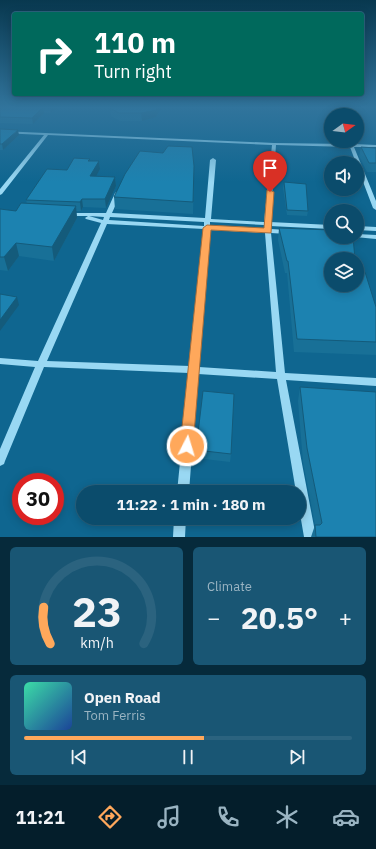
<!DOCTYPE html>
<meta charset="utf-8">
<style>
body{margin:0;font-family:"IBM Plex Sans",sans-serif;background:#195674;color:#f1f3f6;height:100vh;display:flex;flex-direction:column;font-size:15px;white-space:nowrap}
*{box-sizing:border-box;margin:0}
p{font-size:13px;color:#9ab4c2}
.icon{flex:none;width:22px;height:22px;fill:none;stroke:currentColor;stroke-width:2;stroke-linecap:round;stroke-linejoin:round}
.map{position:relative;height:537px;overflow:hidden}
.panel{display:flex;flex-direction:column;gap:10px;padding:10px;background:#062a3b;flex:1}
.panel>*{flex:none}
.banner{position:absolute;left:12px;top:12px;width:352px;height:84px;border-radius:4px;box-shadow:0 2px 10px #0003,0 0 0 1px #2b637f;background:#00695c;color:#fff;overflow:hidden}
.needle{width:26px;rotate:75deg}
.controls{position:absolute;left:324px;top:108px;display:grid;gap:8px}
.controls a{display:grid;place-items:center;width:40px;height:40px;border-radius:50%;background:#0b4c6c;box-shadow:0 2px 10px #0003,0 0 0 1px #2b637f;font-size:20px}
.speed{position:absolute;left:12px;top:473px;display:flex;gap:8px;font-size:20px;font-weight:700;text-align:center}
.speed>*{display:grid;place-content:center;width:52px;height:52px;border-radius:50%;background:#0b4c6c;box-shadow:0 2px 10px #0003,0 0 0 1px #2b637f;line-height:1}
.speed .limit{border:6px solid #d22;background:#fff;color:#111}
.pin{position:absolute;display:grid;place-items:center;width:34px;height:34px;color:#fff;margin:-41px -17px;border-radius:50% 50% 50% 0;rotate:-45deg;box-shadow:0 0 4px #0007}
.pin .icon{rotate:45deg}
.me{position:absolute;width:44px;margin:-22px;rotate:5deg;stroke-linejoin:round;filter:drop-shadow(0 0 3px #0008)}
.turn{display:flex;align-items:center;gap:14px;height:84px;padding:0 16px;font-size:18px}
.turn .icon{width:52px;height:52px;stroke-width:2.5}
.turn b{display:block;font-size:28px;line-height:34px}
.big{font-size:30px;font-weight:700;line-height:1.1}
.panel .card{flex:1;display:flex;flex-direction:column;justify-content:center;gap:6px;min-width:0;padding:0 14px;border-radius:6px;background:#195674}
.panel .dial{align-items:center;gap:0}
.dial svg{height:104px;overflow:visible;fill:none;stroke:#2b637f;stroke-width:7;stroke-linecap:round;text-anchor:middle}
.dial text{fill:#f1f3f6;stroke:none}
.song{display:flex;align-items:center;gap:12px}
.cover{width:48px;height:48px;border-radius:6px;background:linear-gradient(135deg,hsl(160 70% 55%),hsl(220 70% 35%))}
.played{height:4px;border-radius:2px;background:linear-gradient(90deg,#ffa85b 55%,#2b637f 55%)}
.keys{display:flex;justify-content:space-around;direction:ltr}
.heat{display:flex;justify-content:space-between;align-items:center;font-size:22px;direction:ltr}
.panel .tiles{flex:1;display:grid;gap:10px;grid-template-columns:1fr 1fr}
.card:last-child{grid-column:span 2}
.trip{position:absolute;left:76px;top:485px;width:230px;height:40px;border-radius:20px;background:#0b4c6c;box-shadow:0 2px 10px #0003,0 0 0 1px #2b637f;font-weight:700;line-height:40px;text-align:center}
.tab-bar{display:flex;height:64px;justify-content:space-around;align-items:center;background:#041e2b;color:#9ab4c2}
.tab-bar .icon{width:28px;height:28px}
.tab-bar .selected{color:#ffa85b}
.tab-bar b{font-size:18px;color:#f1f3f6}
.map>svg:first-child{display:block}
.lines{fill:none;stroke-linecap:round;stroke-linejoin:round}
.minor{fill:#99d8f3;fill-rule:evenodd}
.wall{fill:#187097}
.shaded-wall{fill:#145b7b}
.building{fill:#1c82b0;stroke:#145b7b}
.route{fill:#ffa85b;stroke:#a66d3b}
</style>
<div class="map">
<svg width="376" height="537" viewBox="0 0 376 537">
<rect width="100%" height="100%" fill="#0f6690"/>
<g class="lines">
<!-- minor -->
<path class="minor" d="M336 107H340L342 115H338Z
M0 131 274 143 348 144V141H352L353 144 376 145V147H354L376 201V210L373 208 357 166V163H356L350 147 276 145 270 222 331 225V229L270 226 271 229 287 230 290 232 287 234 271 233 285 373 376 378V386L286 380 316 537H304L299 508V492H296L277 379 198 374 189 492H177L189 373 44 367 5 461 4 464 0 466V449L35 367 0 364V358L38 361 101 223 86 219 85 218 88 216H68L65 214 66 213H106L115 193 118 191 121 193 112 213 205 218 210 160 213 158 216 160 211 219 264 222 272 145 48 135 2 194 0 195V189L44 135 0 133ZM89 216 104 217 103 220ZM110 217 204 222V226L109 220ZM210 222 264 225V229L210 226ZM107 224 204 229 190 366 47 361ZM210 230 265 233 276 372 199 367Z
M357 226 376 227V231L357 230Z
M357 234 376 235V239L355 237H357Z
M174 518H186L185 537H173Z"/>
</g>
<!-- wall -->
<path class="wall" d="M0 107H59L51 113H44L33 124 0 123Z
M111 107H161V109L156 117 142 121H120L111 116 110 108Z
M0 129 19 135 3 150H0Z
M361 147 376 148V172H367L359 156Z
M90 161H99L100 169 96 176 115 177 116 186 106 208 83 207 81 211H76L77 218 54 261 19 256 8 271 0 270V209L16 211 27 204 26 200 67 170Z
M194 166 193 214 115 209 114 197Z
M284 182 308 211 307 216 287 215 283 188Z
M279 228 331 259 376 307V355L294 352 287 273H285L278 240Z
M300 387 376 537H311L315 525 303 462 298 401Z
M196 450 231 454 230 462 196 458Z"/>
<!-- shaded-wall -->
<path class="shaded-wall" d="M43 107 44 113 33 124 32 118Z
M52 107H59L51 113 50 108Z
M157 107H161V109L156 117 142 121 141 113Z
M18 130 19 135 3 150 2 144Z
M99 161 100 169 92 184 90 176Z
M115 177 116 186 106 208 105 199Z
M82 199 83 207 81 211 80 202Z
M76 206 77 218 54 261 52 247Z
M16 243 19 256 8 271 4 257Z
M17 297 19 305 0 331V320Z"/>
<!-- building -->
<path class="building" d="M0 107H52L50 108 43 107 32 118 0 117Z
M111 107H157L156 110 141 113H119L110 108Z
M0 129H1L18 130 2 144H0Z
M168 146 192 147 194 166 193 202 114 197 125 174 140 151 163 153Z
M361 147 376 148V163H369Z
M74 158 90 159 88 161H99L90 176 115 177 105 199H82L80 202 26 200 47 169 67 170Z
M284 182 306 184 308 211 287 210Z
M21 203 76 206 52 247 16 243 4 257H0V209L16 211Z
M279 228 331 230V237H353L355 259H331V285H357V271L365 272 376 307V342L297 339 288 261H287Z
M0 294 17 297 0 320Z
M300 387 376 392V537H316L315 525H320L322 523 307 448Z
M203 391 234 394 231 454 196 450Z"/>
<!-- sky -->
<linearGradient id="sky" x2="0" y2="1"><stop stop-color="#08384f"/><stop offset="0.59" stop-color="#31749c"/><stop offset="1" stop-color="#31749c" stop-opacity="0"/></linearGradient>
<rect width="376" height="182" fill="url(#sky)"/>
<!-- route -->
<path class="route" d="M267 190H270L274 192 271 233 211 230 193 446 191 451 187 452 182 451 180 446 203 228 207 225 264 228Z"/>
</svg>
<div class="controls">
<a><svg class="needle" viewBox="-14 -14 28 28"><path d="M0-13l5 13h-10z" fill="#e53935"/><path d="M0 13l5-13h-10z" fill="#9ab4c2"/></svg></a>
<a><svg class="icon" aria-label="sound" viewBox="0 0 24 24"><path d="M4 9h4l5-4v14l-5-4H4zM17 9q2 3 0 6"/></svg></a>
<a><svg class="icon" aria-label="search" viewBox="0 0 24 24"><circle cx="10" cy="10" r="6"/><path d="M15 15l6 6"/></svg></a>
<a><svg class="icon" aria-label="layers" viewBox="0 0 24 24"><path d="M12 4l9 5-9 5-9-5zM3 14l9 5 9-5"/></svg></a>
</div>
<div class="speed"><div class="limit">30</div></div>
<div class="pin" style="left:270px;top:192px;background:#d93025"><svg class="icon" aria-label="arrive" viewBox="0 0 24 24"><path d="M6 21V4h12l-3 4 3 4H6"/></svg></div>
<svg class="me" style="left:187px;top:446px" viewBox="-20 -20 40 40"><circle r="17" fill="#ffa85b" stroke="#fff" stroke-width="3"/><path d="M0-11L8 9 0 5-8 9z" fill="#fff"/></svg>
<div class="trip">11:22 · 1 min · 180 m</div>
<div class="banner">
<div class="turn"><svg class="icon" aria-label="right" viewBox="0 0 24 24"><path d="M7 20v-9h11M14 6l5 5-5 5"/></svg><div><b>110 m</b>Turn right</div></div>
</div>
</div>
<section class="panel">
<div class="tiles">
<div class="card dial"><svg viewBox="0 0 100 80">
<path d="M14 69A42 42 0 1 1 86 69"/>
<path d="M14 69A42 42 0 0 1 9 41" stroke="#ffa85b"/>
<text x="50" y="56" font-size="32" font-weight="700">23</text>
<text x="50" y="72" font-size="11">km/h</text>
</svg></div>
<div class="card"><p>Climate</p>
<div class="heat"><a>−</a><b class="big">20.5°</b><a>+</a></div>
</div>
<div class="card">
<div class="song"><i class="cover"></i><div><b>Open Road</b><p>Tom Ferris</p></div></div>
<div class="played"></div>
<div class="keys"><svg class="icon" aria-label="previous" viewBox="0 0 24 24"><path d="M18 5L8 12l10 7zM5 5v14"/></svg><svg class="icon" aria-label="pause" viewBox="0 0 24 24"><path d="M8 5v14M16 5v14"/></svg><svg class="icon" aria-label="next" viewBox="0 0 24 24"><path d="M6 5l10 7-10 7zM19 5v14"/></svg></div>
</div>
</div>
</section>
<nav class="tab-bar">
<b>11:21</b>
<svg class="icon selected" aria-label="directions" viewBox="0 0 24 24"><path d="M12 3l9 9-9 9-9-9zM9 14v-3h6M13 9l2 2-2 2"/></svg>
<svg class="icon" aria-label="music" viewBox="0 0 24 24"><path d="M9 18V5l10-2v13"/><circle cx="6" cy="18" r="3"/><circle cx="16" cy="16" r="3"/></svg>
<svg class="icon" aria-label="phone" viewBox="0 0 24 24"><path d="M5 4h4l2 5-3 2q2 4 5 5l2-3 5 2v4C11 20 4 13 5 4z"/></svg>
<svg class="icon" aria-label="climate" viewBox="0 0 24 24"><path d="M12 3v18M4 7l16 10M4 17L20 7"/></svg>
<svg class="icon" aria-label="car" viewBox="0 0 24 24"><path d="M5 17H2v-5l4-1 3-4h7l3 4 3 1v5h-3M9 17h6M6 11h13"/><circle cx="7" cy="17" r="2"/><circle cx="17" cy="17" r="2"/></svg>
</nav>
